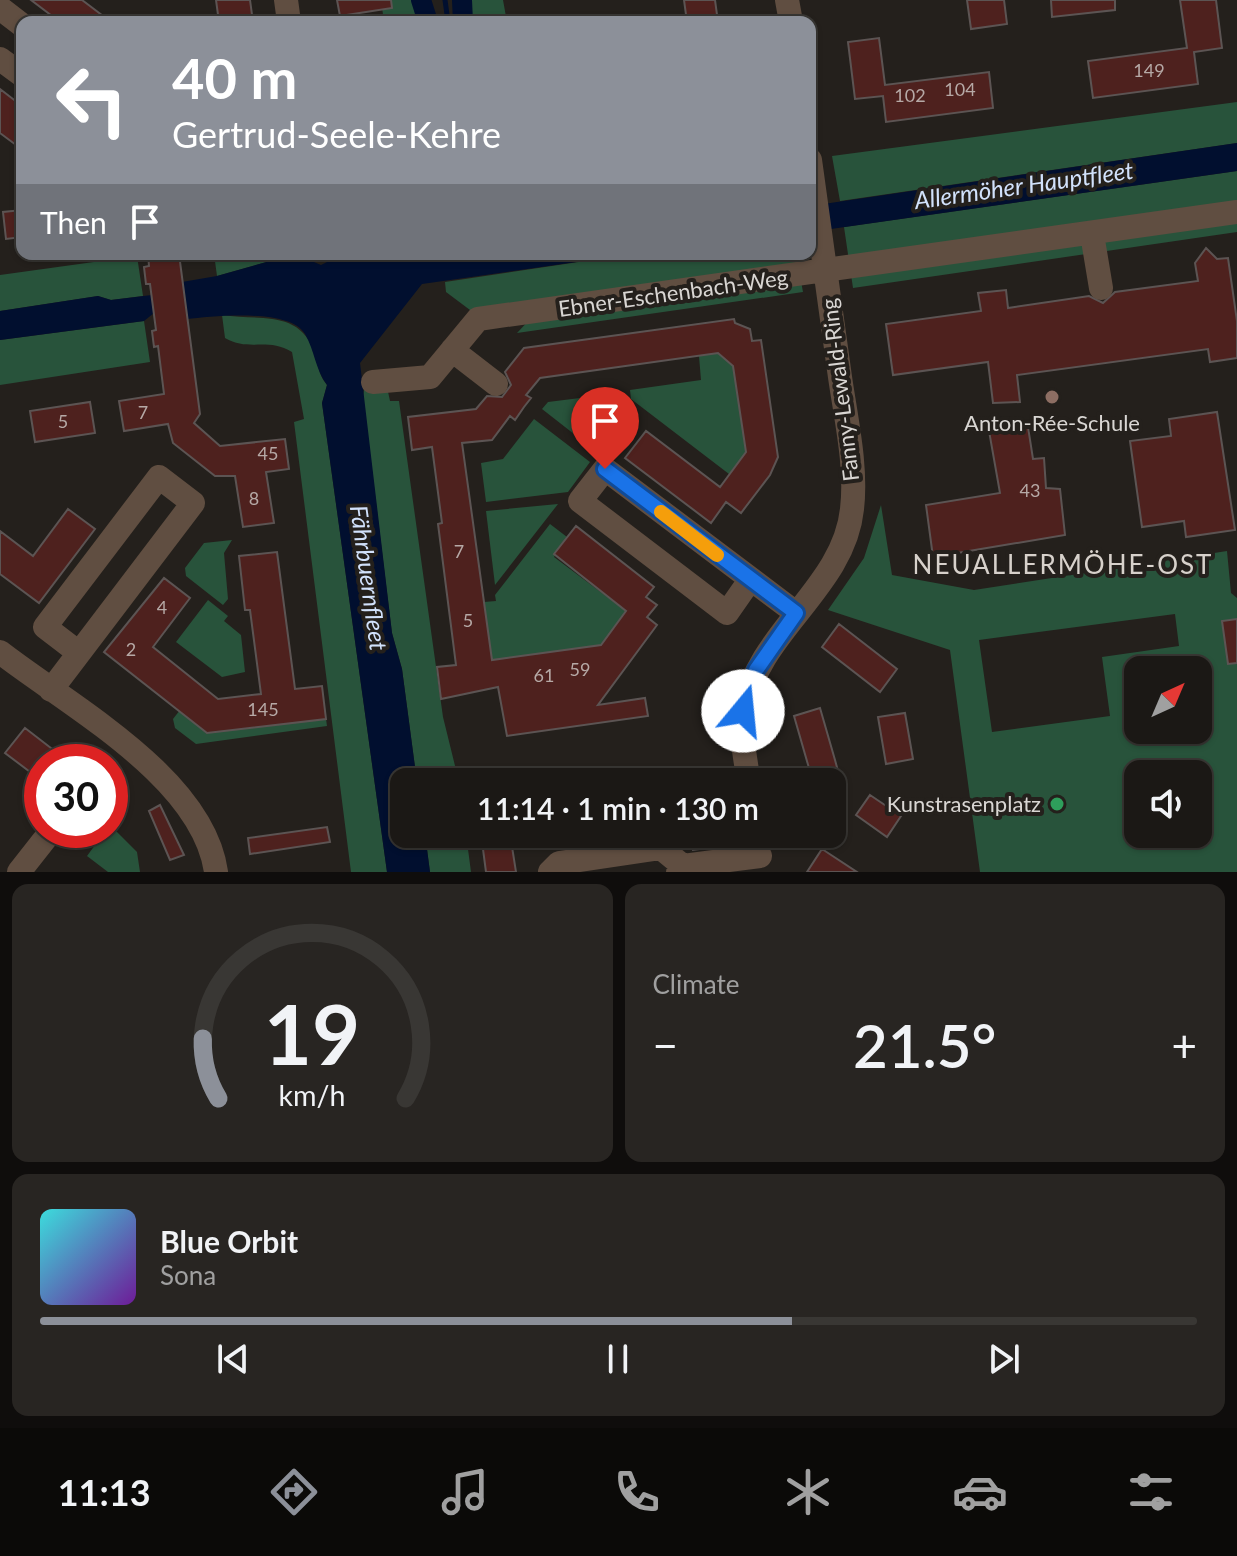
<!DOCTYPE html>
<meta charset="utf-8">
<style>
body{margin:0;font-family:Lato,sans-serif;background:#282522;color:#f1f3f6;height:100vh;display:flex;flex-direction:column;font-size:30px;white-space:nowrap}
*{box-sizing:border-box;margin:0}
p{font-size:26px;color:#a0a0a0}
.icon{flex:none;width:44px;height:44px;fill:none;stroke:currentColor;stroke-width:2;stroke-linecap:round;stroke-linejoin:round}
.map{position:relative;height:872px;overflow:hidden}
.sheet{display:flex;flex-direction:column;gap:12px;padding:12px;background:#0f0d0c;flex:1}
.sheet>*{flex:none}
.banner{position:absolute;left:16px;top:16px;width:800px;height:244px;border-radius:16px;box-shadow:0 2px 6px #0004,0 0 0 2px #393734;background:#8c9099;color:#fff;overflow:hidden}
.needle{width:52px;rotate:44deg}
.tools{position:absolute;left:1124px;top:656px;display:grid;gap:16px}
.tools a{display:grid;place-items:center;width:88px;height:88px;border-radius:16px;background:#1b1815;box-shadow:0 2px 6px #0004,0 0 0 2px #393734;font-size:40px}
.speed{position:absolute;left:24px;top:744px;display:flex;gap:16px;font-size:40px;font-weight:700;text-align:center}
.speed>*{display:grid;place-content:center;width:104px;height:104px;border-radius:50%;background:#1b1815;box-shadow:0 2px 6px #0004,0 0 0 2px #393734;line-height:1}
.speed .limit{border:12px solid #d22;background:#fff;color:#111}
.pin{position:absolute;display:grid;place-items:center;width:68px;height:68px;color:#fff;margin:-82px -34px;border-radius:50% 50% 50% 0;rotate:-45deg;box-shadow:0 0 8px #0007}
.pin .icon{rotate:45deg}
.me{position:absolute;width:88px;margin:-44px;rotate:17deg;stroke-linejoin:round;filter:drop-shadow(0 0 6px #0008)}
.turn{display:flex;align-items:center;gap:28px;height:168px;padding:0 24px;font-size:36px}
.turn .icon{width:104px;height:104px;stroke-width:2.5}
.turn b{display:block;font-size:56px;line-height:68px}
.then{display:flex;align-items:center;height:76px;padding:0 24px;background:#0003;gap:16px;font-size:30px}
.big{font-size:60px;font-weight:600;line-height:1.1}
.sheet .card{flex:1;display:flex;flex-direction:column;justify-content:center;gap:12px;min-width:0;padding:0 28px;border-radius:16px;background:#282522}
.sheet .dial{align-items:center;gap:0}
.dial svg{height:208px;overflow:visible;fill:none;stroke:#393734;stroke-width:7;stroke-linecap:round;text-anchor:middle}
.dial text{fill:#f1f3f6;stroke:none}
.song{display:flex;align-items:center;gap:24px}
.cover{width:96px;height:96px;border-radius:12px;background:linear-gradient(135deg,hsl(180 70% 55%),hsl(280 70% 35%))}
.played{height:8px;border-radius:4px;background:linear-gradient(90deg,#8c9099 65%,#393734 65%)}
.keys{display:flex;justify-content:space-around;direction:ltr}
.heat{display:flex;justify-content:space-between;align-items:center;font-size:44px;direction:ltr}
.sheet .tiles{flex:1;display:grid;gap:12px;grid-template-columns:1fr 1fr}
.card:last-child{grid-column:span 2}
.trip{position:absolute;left:390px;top:768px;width:456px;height:80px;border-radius:16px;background:#1b1815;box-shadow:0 2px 6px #0004,0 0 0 2px #393734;font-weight:600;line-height:80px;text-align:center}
.tabs{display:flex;height:128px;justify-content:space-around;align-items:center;background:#0b0a08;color:#a0a0a0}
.tabs .icon{width:56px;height:56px}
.tabs .on{color:#8c9099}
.tabs b{font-size:36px;color:#f1f3f6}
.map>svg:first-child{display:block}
.green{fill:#28533b;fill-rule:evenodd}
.water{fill:#010f2f}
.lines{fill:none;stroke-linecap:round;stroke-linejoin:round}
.stream{stroke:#010f2f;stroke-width:5}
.canal{stroke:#010f2f;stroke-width:20}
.building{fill:#4e211e;stroke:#5c5453;stroke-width:2}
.minor{stroke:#604e41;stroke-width:24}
.route-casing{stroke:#114b97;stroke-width:20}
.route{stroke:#1a73e8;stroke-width:14}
.slow{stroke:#f59e0b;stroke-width:14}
.education-dot{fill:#8d6e63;stroke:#24201c;stroke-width:3}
.leisure-dot{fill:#2e9e5b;stroke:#24201c;stroke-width:3}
.labels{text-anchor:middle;stroke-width:8;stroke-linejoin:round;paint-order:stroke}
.number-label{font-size:18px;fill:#b6a9a6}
.street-label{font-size:22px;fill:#d9d6d3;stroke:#24201c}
.poi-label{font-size:22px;fill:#d9d6d3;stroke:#24201c}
.water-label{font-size:24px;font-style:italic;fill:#d2e2fc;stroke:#24201c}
.quarter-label{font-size:26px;letter-spacing:2px;fill:#d7d1cb;stroke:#24201c}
</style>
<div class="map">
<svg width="1237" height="872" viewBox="0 0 1237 872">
<rect width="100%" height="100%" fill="#24201c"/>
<!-- green -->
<path class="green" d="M381 0H421L428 22H384Z
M462 0H503L507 22H463Z
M1237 102V143L840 201 832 156Z
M1237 171V232L853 288 844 227Z
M214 254H295L217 276Z
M632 254H796L803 292 517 333 532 317 474 313 446 292 445 282Z
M137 256 143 296 111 300 98 296 0 311V275Z
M222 315C258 321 297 309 314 350 319 363 317 373 327 385L322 403 387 872H351L294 422 304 419 292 352C267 337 249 352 225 338Z
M144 321 150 362 0 385V340Z
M718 353 733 366 746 452 729 474 631 399 630 390 701 380 699 356Z
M387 387 390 401H399L443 717 459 782H417L402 669 392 633 363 397 364 390Z
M612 394 628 408 597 452 542 409 548 402Z
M534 419 590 462 568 492 486 502 481 463 503 459Z
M558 504 495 585 486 511Z
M881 505 892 575 974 590 1227 551 1231 593 1237 598V872H980L950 650 828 610 864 558ZM1175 614 1179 646 1102 657 1110 716 992 732 979 640ZM1138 670H1198V730H1138ZM1138 774H1198V834H1138Z
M550 524 567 537 554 557 626 611 601 645 492 660 484 602 496 601 495 595Z
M232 540 224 553 228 599 223 605 186 576 185 568 204 543Z
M208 600 228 616 224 621 241 635 245 672 222 677 176 642Z
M180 710 326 719 327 726 196 744 175 728 173 719Z
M110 825 137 852 140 872H108L87 856 106 830H110Z
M425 834H466L471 872H430Z"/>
<!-- water -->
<path class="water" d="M1237 143V171L810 232V206Z
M295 254 321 265 343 254H632L422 284 360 363 392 633 402 669 417 782H404V834H425L430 872H387L322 403 327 385C315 369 315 351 305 334 290 308 214 316 187 319L182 282 217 276Z
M152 295 154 313 144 321 0 340V311L98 296 111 300Z"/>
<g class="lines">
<!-- stream -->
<path class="stream" d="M445 0 448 22"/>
<!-- canal -->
<path class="canal" d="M421 0 428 22
M462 0 463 22"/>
</g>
<!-- building -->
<path class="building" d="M31 0H82L111 22H60Z
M216 0H250L253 22H219Z
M337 0H391L392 8 340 16Z
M684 0H715L718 22H687Z
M967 0H1004L1007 24 971 29Z
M1051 0H1115V10L1052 17Z
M1180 0H1216L1222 48 1194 52 1198 84 1093 98 1088 61 1187 48Z
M879 38 885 85 989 72 993 108 886 122 883 96 855 99 848 42Z
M0 89 22 106V138L16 145 0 133Z
M22 210V237L6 239 3 212Z
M1206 248 1217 259 1228 258 1237 321V358L1210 362 1208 349 1017 375 1020 402 993 403 988 362 893 375 886 324 981 311 978 293 1006 290 1008 308 1089 296 1103 303 1115 292 1198 281 1195 263Z
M148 254H179L200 414 194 423 220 446 285 439 289 469 266 472 274 523 243 527 235 476H215L173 443 168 424 124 431 119 401 164 394 158 346 154 347 152 331 156 330 150 284H146L144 267 149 266Z
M734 319 735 323 750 329 752 341 761 340 778 457 770 475 741 513 726 502 711 523 625 458 646 431 720 487 746 452 733 366 718 353 540 378 526 395 531 398 524 407 515 420 510 416 492 440 462 443 492 660 601 645 626 611 554 554 576 526 654 587 646 597 657 605 647 617 657 625 598 705 645 698 648 716 507 736 498 687 441 699 437 667 456 665 438 524 442 523 432 447 412 450 408 417 476 409 487 396 502 397 511 385 505 372 524 348Z
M90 402 95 433 35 442 30 411Z
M1217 412 1235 530 1186 537 1184 521 1142 527 1130 441 1171 436 1169 419Z
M1028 427 1033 459 1044 458 1046 488 1060 489 1065 535 933 557 926 505 1000 493 989 431Z
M68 509 95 529 39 603 0 574V531L33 556Z
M277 552 295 689 322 686 326 719 207 733 104 652 164 578 190 598 153 647 218 699 261 694 250 610H245L239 556Z
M1237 619V663L1228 664 1222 621Z
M839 624 897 669 880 692 822 647Z
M820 708 835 760 841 782H813L794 716Z
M905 713 913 759 886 764 878 717Z
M25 728 69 762H42V781L5 753Z
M870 795 901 816 887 837 856 815Z
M160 805 184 855 170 860 149 811Z
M327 827 330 842 250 854 248 838Z
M481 834H510L516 872H486Z
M691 834H715L716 847 693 850Z
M822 849 857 872H807Z"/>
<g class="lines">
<!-- minor -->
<path class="minor" d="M286 0 289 22
M787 0 791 22
M0 8 22 25
M0 59 22 75
M1092 234 1101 288
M452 350 496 384
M373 382 430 377 478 319 1237 212
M750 580 727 613 580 501 605 469 796 613
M0 652C71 707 203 778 216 872
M51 690C98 628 146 565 193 503L159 477 45 627 79 653
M749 782C745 758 740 734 744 710 757 632 844 588 852 509 857 467 846 419 840 377 830 305 820 233 810 160
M19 872 52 830
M550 872 559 863 661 848 683 866
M678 872 683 866 760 856"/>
</g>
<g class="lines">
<!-- route casing -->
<g class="route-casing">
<path id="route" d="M605 469 796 613 756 670 743 711"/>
</g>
<!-- route -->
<use href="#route" class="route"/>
<!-- slow -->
<path class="slow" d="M661 512 717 555"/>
</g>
<!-- markers -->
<circle class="education-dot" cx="1052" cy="397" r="8"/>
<circle class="leisure-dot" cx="1057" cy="804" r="8"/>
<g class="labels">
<!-- number labels -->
<g class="number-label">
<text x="1149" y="77">149</text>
<text x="960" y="96">104</text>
<text x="910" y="102">102</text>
<text x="143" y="419">7</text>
<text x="63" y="428">5</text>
<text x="268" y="460">45</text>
<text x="1030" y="497">43</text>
<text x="254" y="505">8</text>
<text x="459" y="558">7</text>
<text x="162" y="614">4</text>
<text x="468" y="627">5</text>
<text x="131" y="656">2</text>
<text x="580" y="676">59</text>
<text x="544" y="682">61</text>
<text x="263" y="716">145</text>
</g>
<!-- street labels -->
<g class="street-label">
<text transform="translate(673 293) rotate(-8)" y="8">Ebner-Eschenbach-Weg</text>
<text transform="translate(840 390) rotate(-97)" y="8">Fanny-Lewald-Ring</text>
</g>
<!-- poi labels -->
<g class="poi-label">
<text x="1052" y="431">Anton-Rée-Schule</text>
<text x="1041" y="812" text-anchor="end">Kunstrasenplatz</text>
</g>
<!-- water labels -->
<g class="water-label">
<text transform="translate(1024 186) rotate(-8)" y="8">Allermöher Hauptfleet</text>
<text transform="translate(368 578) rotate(82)" y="8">Fährbuernfleet</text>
</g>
<!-- quarter labels -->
<g class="quarter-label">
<text x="1063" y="574">NEUALLERMÖHE-OST</text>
</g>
</g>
</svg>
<div class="tools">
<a><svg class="needle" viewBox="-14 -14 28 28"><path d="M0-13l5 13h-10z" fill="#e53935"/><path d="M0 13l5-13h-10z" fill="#a0a0a0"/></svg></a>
<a><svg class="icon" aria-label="sound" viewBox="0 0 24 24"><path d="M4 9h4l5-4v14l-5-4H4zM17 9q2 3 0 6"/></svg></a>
</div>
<div class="speed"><div class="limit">30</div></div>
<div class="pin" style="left:605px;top:469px;background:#d93025"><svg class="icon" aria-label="arrive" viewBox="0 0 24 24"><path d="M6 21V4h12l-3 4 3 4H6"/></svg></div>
<svg class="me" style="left:743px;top:711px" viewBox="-20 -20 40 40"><circle r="19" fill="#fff"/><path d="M0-13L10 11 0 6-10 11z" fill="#1a73e8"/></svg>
<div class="trip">11:14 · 1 min · 130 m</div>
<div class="banner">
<div class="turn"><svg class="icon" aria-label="left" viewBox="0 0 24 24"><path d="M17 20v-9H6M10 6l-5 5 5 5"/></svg><div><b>40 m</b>Gertrud-Seele-Kehre</div></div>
<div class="then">Then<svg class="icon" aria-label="arrive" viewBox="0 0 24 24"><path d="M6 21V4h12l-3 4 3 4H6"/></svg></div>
</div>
</div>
<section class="sheet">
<div class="tiles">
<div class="card dial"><svg viewBox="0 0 100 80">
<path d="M14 69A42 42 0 1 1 86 69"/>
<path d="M14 69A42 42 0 0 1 8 46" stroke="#8c9099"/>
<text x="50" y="56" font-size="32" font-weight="700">19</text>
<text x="50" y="72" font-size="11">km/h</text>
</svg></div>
<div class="card"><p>Climate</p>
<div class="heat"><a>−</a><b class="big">21.5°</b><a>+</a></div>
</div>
<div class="card">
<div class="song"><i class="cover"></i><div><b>Blue Orbit</b><p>Sona</p></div></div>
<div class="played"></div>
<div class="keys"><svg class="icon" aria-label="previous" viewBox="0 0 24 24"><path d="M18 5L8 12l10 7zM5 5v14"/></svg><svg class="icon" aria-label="pause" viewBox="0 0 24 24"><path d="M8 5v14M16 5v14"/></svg><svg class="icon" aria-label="next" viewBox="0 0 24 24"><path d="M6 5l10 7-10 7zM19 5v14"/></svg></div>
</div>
</div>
</section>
<nav class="tabs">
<b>11:13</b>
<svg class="icon on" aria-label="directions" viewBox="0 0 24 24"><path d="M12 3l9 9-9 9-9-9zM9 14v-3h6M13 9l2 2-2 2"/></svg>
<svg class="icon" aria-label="music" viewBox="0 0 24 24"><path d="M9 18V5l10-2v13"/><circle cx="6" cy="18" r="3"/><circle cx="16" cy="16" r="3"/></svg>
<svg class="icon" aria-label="phone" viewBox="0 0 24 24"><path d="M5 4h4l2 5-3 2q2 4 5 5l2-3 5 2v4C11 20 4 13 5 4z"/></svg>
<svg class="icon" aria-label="climate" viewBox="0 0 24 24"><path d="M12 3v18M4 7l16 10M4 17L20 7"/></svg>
<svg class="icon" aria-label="car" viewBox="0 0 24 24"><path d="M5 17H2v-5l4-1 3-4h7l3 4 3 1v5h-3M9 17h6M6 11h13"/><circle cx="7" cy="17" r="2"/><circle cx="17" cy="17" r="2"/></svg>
<svg class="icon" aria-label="filters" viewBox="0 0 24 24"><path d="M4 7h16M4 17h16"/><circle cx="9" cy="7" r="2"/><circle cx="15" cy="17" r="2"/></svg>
</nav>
